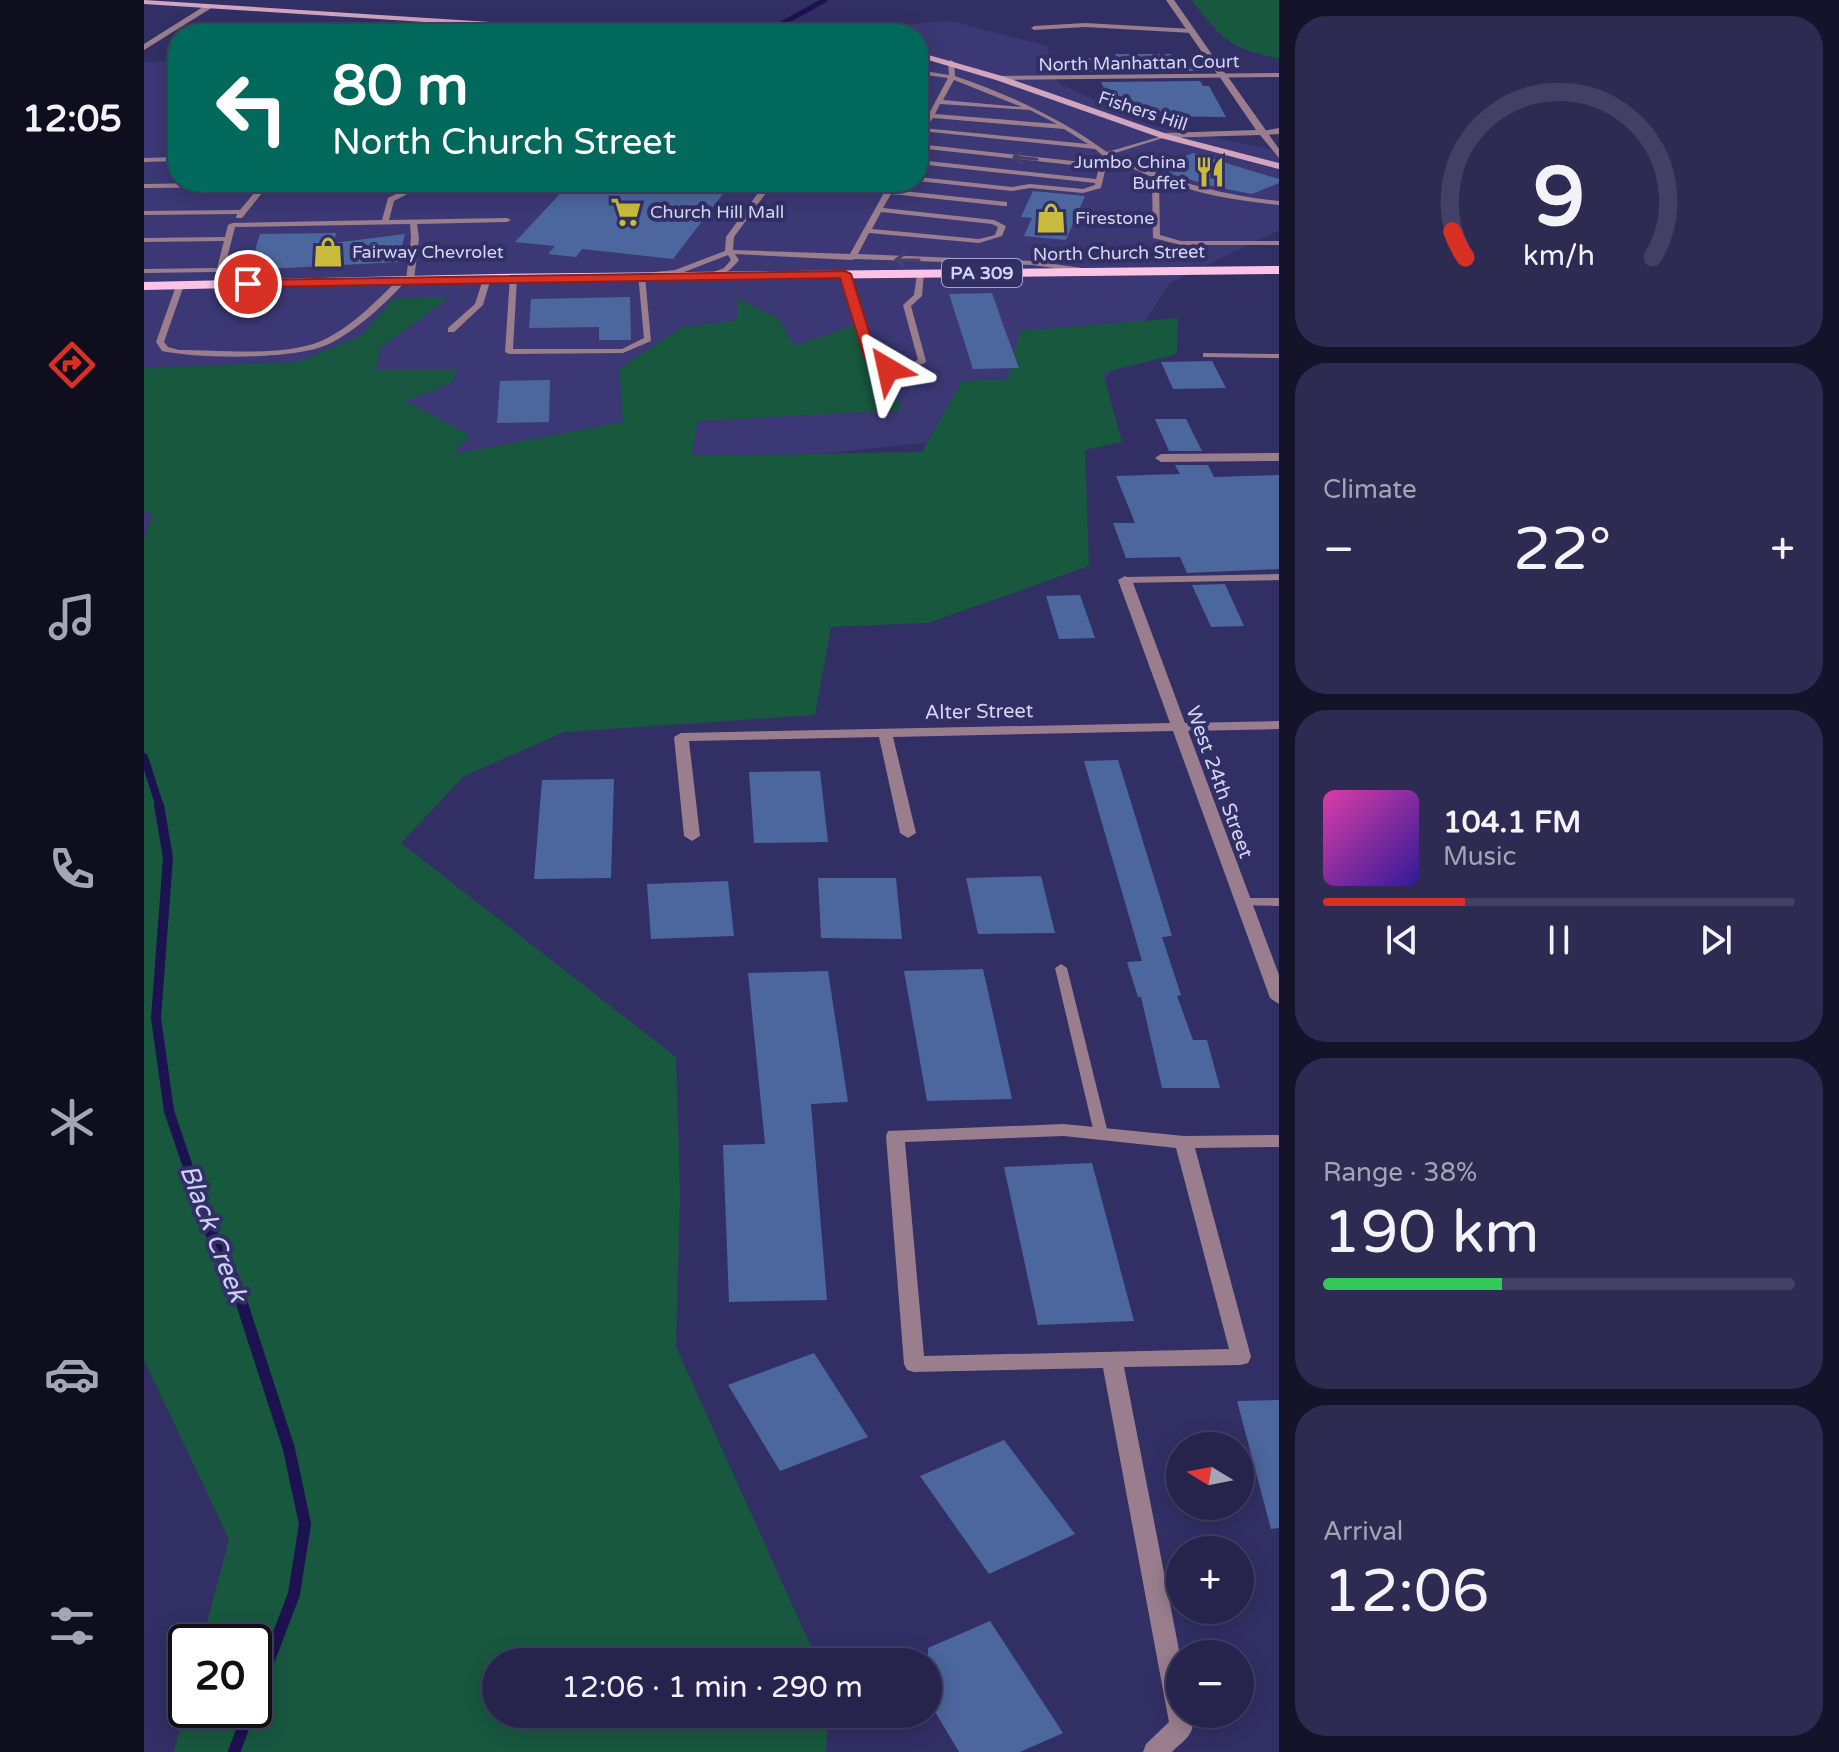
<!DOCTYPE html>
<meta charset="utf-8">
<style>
body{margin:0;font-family:"Varela Round",sans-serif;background:#2e2b53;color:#f1f3f6;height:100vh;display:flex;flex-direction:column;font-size:30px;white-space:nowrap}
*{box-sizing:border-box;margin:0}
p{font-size:26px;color:#a4a4b5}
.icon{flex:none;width:44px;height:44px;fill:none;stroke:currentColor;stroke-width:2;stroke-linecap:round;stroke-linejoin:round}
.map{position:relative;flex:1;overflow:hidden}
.side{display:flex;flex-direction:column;gap:16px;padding:16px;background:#15132a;width:560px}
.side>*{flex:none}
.guide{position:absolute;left:24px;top:24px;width:760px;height:168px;border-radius:32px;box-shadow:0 4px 20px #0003,0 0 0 2px #424064;background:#00695c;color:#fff;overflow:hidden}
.needle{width:52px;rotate:280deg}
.fabs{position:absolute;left:1022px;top:1432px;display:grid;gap:16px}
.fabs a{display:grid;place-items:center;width:88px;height:88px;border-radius:50%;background:#26234c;box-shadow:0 4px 20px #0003,0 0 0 2px #424064;font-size:40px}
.speed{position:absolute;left:24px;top:1624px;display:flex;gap:16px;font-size:40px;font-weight:700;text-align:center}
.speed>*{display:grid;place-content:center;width:104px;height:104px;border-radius:50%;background:#26234c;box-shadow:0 4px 20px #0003,0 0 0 2px #424064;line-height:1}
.speed .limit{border:4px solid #111;border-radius:12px;background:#fff;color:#111}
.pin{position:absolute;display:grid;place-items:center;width:68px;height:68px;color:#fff;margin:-34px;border:4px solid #fff;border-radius:50%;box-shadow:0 2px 8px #0007}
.me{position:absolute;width:88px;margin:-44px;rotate:324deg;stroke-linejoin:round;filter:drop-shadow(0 0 6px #0008)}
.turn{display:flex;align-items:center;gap:28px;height:168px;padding:0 32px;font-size:36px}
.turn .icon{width:104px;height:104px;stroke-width:2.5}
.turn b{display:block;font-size:56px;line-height:68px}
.big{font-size:60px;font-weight:600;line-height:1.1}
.side .card{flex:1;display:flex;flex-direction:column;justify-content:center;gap:12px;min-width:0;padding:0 28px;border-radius:32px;background:#2e2b53}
.side .dial{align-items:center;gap:0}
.dial svg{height:208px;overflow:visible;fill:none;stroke:#424064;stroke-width:7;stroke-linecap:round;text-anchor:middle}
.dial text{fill:#f1f3f6;stroke:none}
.song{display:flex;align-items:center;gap:24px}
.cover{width:96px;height:96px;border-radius:12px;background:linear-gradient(135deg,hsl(320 70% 55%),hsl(250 70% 35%))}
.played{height:8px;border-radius:4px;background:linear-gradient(90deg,#d93025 30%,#424064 30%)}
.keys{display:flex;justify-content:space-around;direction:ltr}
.heat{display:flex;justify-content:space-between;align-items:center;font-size:44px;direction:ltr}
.charge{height:12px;border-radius:6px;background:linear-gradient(90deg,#34c759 38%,#424064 0)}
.trip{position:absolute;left:338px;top:1648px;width:460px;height:80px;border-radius:40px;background:#26234c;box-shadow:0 4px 20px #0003,0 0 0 2px #424064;font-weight:600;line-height:80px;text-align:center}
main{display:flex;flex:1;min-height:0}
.tab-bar{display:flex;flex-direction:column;width:144px;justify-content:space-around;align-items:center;background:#0f0e1e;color:#a4a4b5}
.tab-bar .icon{width:56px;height:56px}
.tab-bar .on{color:#d93025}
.tab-bar b{font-size:36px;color:#f1f3f6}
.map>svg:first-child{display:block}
.built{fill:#3b3875}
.green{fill:#18583f}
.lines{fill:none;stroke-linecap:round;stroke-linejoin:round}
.stream-far3{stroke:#1d1250;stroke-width:5}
.stream-far2{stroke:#1d1250;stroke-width:8}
.stream-far1{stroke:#1d1250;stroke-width:10}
.stream{stroke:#1d1250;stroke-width:12}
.building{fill:#4c679e}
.service{fill:#9a7e8e;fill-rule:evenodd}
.minor{fill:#9a7e8e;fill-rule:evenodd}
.tertiary{fill:#9a7e8e;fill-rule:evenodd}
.secondary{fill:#d2a5bf;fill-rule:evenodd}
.primary{fill:#fdc3e5;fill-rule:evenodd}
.oneway{stroke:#473f6d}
.route{fill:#d93025;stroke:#8d1f18;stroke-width:2}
.labels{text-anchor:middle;stroke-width:8;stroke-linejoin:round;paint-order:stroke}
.far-street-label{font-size:18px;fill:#d3d5f6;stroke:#322f65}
.far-poi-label{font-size:18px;fill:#d3d5f6;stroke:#322f65;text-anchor:start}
.shield{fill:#322f65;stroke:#a3a3ca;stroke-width:2}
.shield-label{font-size:18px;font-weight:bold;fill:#d3d5f6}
.street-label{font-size:20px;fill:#d3d5f6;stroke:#322f65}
.near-water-label{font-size:26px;font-style:italic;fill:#cdcff7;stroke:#322f65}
</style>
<main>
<nav class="tab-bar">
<b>12:05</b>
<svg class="icon on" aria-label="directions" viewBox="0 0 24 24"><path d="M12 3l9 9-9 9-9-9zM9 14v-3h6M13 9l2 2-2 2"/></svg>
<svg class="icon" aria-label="music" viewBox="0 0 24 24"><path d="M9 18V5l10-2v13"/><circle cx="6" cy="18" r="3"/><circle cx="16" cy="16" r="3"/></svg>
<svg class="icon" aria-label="phone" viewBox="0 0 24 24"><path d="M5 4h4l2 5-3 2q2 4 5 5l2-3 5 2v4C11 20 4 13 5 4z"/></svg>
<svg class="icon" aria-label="climate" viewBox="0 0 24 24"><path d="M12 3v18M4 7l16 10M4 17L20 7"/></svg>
<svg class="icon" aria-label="car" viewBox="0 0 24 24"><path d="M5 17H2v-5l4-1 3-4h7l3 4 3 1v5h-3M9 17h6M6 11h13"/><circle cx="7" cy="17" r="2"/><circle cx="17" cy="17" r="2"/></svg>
<svg class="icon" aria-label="filters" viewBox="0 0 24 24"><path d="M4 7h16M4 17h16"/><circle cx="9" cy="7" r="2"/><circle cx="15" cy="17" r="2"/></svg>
</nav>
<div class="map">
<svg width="1135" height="1752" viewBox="0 0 1135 1752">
<rect width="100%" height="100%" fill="#322f65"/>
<!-- built -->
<path class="built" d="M807 21 903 46 914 83 1000 123 1135 151V230L1026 283 930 427 368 486 0 563V62L34 61V182H774V34H610Z"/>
<!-- green -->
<path class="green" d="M1047 0H1135V59C1081 46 1082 42 1047 0Z
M306 297 236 348 232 370H315L306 384 261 401 326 435 309 454 479 422 475 369 538 327 594 320 593 298 635 319 650 346 711 325 758 410 553 421 548 456 778 452 818 381 864 379 876 331 1034 318 1033 354 959 373 978 442 941 450 945 566 784 623 687 627 671 715 420 732 320 776 257 843 532 1057 536 1192 532 1347 674 1662H352V1714H684L682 1752H30L42 1704V1710H110V1642H58L85 1539 0 1360V538L9 514 0 512V368L154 362 218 335 249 299Z"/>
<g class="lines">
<!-- stream-far3 -->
<path class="stream-far3" d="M619 34 681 0"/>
<!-- stream-far2 -->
<path class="stream-far2" d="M0 757 16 807"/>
<!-- stream-far1 -->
<path class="stream-far1" d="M15 805 24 858 12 1018 25 1111 64 1226"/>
<!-- stream -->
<path class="stream" d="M63 1224 92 1285 145 1449 161 1524 150 1594 110 1699
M90 1752 106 1710"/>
</g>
<!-- building -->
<path class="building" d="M971 54H1027L1032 62H1047L1052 71 916 72 895 67 896 58H973Z
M1056 81 1059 86H1065L1082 117 995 116 992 107H968L957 82Z
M1049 153 1135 179V183L1108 194 1071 187 1010 169Z
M427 182H588L529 259 438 249 432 257 404 254 411 246 371 242Z
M889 191 941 196 922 240 880 236 888 218 877 217Z
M192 233 190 243 261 234 254 262 105 270 116 234Z
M848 293 862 333 875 368 829 369 805 294Z
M486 297 487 340H455V327L385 328 387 299Z
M1068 361 1082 388 1029 389 1017 362Z
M406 380 405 422 353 423 356 381Z
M1011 419H1042L1058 451H1025Z
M1031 465H1064L1070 477 1135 475V569L1043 573 1036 557 982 558 969 523H991L972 476 1036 474Z
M1081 584 1100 626 1067 627 1048 585Z
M936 595 951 638 915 639 902 596Z
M974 760 1028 936 1018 937 1037 995 1033 996 1049 1040H1063L1076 1088H1018L997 997H994L983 962 998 961 940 761Z
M676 771 684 842 610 843 605 772Z
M470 779 467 878 390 879 398 780Z
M897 876 911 933 834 934 822 878Z
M674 878H752L758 939 677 938Z
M584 881 590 936 507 939 503 884Z
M839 969 868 1099 783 1101 760 971Z
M684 971 704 1102 667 1104 683 1300 585 1302 579 1145 621 1144 604 973Z
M948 1163 990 1321 894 1325 860 1167Z
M670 1353 724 1437 636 1471 584 1385Z
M1135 1400V1528L1127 1529 1093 1401Z
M860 1440 931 1534 845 1574 776 1476Z
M846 1621 919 1733 876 1752H815L784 1700V1648Z"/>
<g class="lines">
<!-- service -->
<path class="service" d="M335 21 338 23 334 34H328L332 23Z
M941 23 1048 29 1051 31 1048 33 941 27 890 30 887 28 890 26Z
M807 60 810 62 811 76C866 95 916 118 963 152L1022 135V137L968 154C1022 180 1076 195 1135 201V205C1094 201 1053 194 1015 179L1016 235 1037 241H1135V245H1037L1009 238 1008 177 964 158 957 188 939 193 886 188 868 191 774 181V177L868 187 886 184 939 189 951 185V183L774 164V160L952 179 955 168 774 148V144L956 164 958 155 951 149 777 131V129L779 128 944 144 920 129 789 118 786 122H782L781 121 804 78 774 74V70L805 75 804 62ZM810 80 878 107 799 100ZM796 104 886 110 913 124 791 114Z
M1135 73V77L855 80 852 78 855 76Z
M34 157V161L0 162V158Z
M119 182H127L98 218H92L93 214 0 215V211L96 210 115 187 0 188V184Z
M277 182H286L250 201 245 220 363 218 367 220 363 222 273 224 275 238 270 280 266 282 262 280 267 238 266 224 91 227 76 286 69 284 72 272 0 273V269L73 268 80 241 0 242V238L81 237 84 225 88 223 238 220 244 198Z
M622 182H630L590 237 589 250 706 254 746 182H754L749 190 863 202V206H860L747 194 739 208 850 220 862 226 858 236 835 243 725 233 714 254 888 261 946 269 950 271 946 273 888 265 711 259 708 260 591 254 595 260C587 271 572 281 559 276L580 268 587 260 584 255 535 274 510 276V272L531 270 581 251 582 237ZM737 212 848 224 854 227 851 235 835 239 728 229Z
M698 272 705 274C711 292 729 356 742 364 752 370 764 364 774 360L759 305 770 295 773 274 780 272 778 296 767 306 782 361 781 363C767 368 752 376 738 368 721 359 704 294 697 274Z
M494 274 501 276 507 341 479 353 365 354 361 352 366 276 373 278 369 349H478L500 338Z
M340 276 347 278 339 305 310 332H304V328L331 304Z
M255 279 262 281C241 304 213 330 185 344 151 360 55 359 18 351L12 342 33 283 40 285 20 342 24 347 35 350C76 350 140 357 177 341 207 328 232 301 255 279Z
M1059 353 1135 354V358L1062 357H1059Z
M1135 574V580L981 583 976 580 981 577Z
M1098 898H1135V906L1094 905 1092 902 1094 899Z
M917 964 923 968 964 1133 962 1136H952L950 1133 911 968Z"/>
<!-- minor -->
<path class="minor" d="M1022 0H1030L1083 76 1082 78H1076Z
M1135 128V134L1117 135 1113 132Z
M1135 453V461L1017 462 1011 458 1017 454Z
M981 576 988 580 1041 723 1135 721V729L1044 731 1135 975V1004L1126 998 1029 731 749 737 772 833 764 838 756 833 735 737 545 741 556 836 548 841 540 836 530 737 537 733 1026 723 974 580Z
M920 1124 1040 1136 1135 1135V1147L1051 1148 1107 1357 1104 1363 1097 1365 980 1367 1036 1655V1714H1048C1052 1735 1041 1739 1028 1752H999L1002 1744 1025 1722 959 1368 770 1372 763 1370 760 1364 742 1136 744 1131ZM920 1136 1032 1148 1085 1349 780 1356 761 1142Z"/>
<!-- tertiary -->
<path class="tertiary" d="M62 5 69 7 0 50V44Z
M1076 74H1082L1135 149V158L1116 135 1017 138V134L1020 133 1112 130 1075 76Z"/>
<!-- secondary -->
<path class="secondary" d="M0 0 505 32 509 34H467L0 4Z
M774 52 858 76 1023 134 1135 163V169L1017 138 852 80 774 57Z"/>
<!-- primary -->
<path class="primary" d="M1135 266V274L351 282 0 290V282L351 274Z"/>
</g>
<!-- one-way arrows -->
<defs><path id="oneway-shaft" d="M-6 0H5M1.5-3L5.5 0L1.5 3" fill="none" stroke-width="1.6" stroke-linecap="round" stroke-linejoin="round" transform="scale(2)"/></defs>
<g class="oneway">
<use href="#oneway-shaft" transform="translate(881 158) rotate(-174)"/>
<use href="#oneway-shaft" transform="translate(763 260) rotate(-179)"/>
</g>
<!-- route -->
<path class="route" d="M701 271 707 274 733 357 749 366V372H740L721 359 696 278 104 287 98 284 104 280Z"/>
<!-- icons -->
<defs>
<g id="restaurant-bare" transform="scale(2.4)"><path d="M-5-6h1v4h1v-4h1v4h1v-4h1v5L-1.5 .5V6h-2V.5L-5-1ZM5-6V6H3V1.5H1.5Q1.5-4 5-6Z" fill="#c9bb3b" stroke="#322f65" stroke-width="2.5" paint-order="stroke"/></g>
<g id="supermarket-bare" transform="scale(2.4)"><path d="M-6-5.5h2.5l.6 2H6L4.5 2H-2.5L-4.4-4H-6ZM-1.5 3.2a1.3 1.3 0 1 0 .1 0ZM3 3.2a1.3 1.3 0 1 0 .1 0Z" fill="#c9bb3b" stroke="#322f65" stroke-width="2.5" paint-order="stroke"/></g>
<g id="shop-bare" transform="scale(2.4)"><path d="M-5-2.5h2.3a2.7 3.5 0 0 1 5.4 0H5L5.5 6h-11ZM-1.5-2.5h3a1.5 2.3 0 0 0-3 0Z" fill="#c9bb3b" stroke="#322f65" stroke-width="2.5" paint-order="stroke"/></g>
</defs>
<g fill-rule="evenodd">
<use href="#restaurant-bare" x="1066" y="172"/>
<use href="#supermarket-bare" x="482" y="212"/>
<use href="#shop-bare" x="907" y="218"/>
<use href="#shop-bare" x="184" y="252"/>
</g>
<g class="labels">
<!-- far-street labels -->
<g class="far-street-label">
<text transform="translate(995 63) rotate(-1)" y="6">North Manhattan Court</text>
<text transform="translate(999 111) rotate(18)" y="6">Fishers Hill</text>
<text transform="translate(975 253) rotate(-1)" y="6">North Church Street</text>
</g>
<!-- far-poi labels -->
<g class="far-poi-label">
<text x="1042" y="168" text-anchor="end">Jumbo China<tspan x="1042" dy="21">Buffet</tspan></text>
<text x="506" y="218">Church Hill Mall</text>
<text x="931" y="224">Firestone</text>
<text x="208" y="258">Fairway Chevrolet</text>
</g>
<!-- shield labels -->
<rect class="shield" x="798" y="259" width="80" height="28" rx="6"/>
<g class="shield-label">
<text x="838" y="279">PA 309</text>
</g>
<!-- street labels -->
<g class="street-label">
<text transform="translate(835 711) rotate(-1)" y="7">Alter Street</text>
<text transform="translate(1076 782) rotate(70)" y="7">West 24th Street</text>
</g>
<!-- near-water labels -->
<g class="near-water-label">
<text transform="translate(70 1233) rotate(69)" y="9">Black Creek</text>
</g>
</g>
</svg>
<div class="fabs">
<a><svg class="needle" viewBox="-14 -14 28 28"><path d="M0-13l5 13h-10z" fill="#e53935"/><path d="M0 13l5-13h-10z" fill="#a4a4b5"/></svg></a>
<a>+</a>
<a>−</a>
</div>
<div class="speed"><div class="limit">20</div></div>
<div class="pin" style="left:104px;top:284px;background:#d93025"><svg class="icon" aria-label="arrive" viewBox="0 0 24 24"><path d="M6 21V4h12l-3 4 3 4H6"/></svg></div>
<svg class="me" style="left:744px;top:369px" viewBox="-20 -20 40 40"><path d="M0-17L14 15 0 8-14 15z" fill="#d93025" stroke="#fff" stroke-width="4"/></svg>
<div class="trip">12:06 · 1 min · 290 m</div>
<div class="guide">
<div class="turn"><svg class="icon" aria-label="left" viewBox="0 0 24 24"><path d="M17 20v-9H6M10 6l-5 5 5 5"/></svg><div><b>80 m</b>North Church Street</div></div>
</div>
</div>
<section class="side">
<div class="card dial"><svg viewBox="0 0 100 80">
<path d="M14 69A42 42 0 1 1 86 69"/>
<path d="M14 69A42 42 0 0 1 9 59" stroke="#d93025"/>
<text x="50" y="56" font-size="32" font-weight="700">9</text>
<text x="50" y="72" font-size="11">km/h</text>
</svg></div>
<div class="card"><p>Climate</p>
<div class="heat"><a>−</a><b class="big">22°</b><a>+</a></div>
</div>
<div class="card">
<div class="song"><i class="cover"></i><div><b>104.1 FM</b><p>Music</p></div></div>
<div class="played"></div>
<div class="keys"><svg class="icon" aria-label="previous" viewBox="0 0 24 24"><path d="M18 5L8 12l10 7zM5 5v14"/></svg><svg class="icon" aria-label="pause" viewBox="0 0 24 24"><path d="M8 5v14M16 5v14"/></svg><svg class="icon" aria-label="next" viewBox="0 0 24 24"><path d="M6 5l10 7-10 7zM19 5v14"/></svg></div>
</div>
<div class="card"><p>Range · 38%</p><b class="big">190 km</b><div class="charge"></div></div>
<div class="card"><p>Arrival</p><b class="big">12:06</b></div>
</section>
</main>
